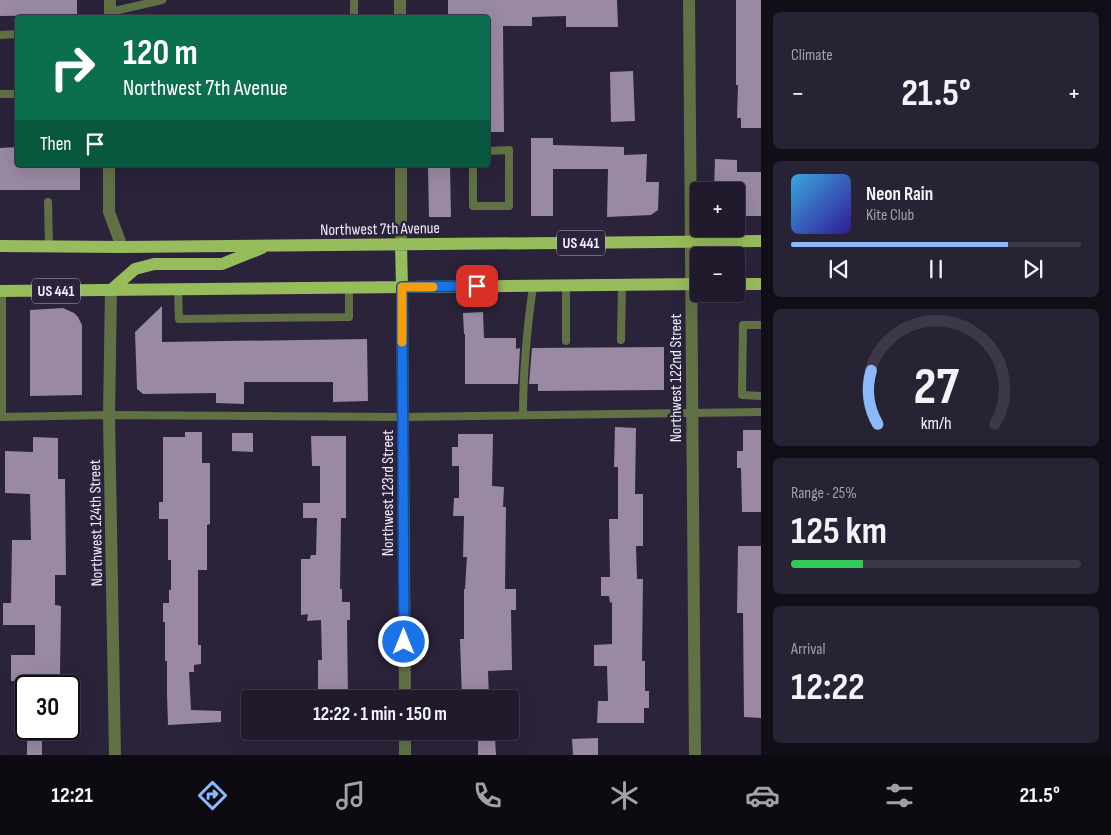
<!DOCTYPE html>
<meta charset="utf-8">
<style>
body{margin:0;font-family:"Sofia Sans Condensed",sans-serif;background:#282334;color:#f1f3f6;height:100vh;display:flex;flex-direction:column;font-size:19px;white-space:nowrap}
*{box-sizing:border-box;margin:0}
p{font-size:16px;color:#a2a1a9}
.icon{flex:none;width:28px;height:28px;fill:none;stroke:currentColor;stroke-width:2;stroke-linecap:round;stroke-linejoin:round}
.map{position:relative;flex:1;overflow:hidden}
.details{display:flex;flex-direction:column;gap:12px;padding:12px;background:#120e18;width:350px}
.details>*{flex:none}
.hud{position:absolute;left:15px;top:15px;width:475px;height:152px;border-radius:5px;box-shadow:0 5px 20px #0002,0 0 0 1px #3d3848;background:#0b6e4f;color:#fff;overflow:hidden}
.tools{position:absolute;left:690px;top:182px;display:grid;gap:10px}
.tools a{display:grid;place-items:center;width:55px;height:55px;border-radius:5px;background:#201a2c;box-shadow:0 5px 20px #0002,0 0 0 1px #3d3848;font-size:25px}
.speed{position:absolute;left:15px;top:675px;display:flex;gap:10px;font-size:25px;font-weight:700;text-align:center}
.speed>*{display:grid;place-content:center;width:65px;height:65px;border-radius:50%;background:#201a2c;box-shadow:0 5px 20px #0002,0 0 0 1px #3d3848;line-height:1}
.speed .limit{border:2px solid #111;border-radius:8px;background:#fff;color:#111}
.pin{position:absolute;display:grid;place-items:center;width:42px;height:42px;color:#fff;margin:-21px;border-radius:10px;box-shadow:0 2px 8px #0006}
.me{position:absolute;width:55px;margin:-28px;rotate:0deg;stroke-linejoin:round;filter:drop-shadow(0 0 4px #0008)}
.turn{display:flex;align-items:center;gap:18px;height:105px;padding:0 25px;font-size:22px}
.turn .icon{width:65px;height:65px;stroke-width:2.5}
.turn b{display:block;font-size:35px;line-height:42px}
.then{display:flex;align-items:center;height:48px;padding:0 25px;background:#0003;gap:10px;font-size:19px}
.big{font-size:38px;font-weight:700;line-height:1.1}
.details .widget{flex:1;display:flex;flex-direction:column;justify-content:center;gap:8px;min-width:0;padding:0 18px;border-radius:8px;background:#282334}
.details .dial{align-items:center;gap:0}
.dial svg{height:130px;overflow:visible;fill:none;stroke:#3d3848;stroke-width:7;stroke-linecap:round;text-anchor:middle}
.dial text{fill:#f1f3f6;stroke:none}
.song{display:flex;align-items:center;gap:15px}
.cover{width:60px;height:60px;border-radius:8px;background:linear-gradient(135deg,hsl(200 70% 55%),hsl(250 70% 35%))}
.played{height:5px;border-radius:2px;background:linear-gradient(90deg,#8bbafc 75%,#3d3848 75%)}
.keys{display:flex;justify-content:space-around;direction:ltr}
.heat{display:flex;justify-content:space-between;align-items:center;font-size:28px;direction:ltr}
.charge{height:8px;border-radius:4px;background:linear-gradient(90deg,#34c759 25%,#3d3848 0)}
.trip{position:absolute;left:241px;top:690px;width:278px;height:50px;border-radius:5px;background:#201a2c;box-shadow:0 5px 20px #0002,0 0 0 1px #3d3848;font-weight:700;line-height:50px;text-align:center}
.dock{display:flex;height:80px;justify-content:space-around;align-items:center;background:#0d0a12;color:#a2a1a9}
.dock .icon{width:35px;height:35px}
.dock .on{color:#8bbafc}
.dock b{font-size:22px;color:#f1f3f6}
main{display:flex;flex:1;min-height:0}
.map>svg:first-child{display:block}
.building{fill:#9989a3}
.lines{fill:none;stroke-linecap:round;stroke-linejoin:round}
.lane{stroke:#607245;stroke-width:8}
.street{stroke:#607245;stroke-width:12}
.primary{stroke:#97bc5c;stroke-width:12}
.route-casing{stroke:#114b97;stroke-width:12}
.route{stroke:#1a73e8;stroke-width:9}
.slow{stroke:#f59e0b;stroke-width:9}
.labels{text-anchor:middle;stroke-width:5;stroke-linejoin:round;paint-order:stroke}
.shield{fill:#2b233a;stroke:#b6b0c2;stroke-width:1}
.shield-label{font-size:15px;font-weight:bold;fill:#f1edfd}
.street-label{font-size:16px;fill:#f1edfd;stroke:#2b233a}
</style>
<main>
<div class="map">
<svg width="761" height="755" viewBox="0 0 761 755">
<rect width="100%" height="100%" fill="#2b233a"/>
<!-- building -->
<path class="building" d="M0 0H77V15L0 16Z
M448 0H617L618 27H566V16L532 17V26H503L504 132H488V18H448Z
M736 0H761V128H741V118H737L738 85H736Z
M633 71 635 121 611 122 610 72Z
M531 138H553V145L624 147V155L647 154 646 182H659L658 210 651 215 607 217 608 169H553V216H531Z
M18 147V165H80V190H0V148Z
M715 159 737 160V172H761V216H736V191H714Z
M450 166 451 217H429L428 167Z
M162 306V342L367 339 368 401 333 402V382H244V404L216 403V393L143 394 137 389 135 332Z
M63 308 74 313 78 317 82 325V395L30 396V310Z
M483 312 484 338H516V349L520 348 518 384H465V334H464L463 313Z
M664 347V390L538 391V384H529L532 348Z
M615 427 636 428 635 494H643V546H636L637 579H643L642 661H645V691H649V708H644V723H597L598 701H608L607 666H594V645L612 644V602L610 603 609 596H601V577H610L609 519H618V467H614Z
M743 430H761V512H742L741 468H737V451H743Z
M185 432H202V463H210V524L207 525V570H198V645H201V664L194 665V672H189L191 710 221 711V722L168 725 167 694V661H165V622H163V603H169V590H171V560H168V519H159V502H163V437H185Z
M232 433H253V452L232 451Z
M458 434H493L492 486 504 487 503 507H506L505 589H516V610H511L512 670 488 671 489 699H462L460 639H464V589H465L467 557H463L464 516H453L454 498H459V466H452V447H458Z
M311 436H346V518H341L340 589H342V602H350V620H347L348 699H318V660H322L321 620 307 621 308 614 301 615V559H310L311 555H316L317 518H303V503H320V466H312Z
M33 437 58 438V479H65L66 575H55V605L61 606 60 674H34V681H11V655H35V625H3V603H11L12 540H31L30 494 5 493V451L33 452Z
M738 546H761V718L744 717 743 613H737Z
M27 737H42V755H27Z
M478 738H495L496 755H478Z
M598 738V755H573L572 739Z"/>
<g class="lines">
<!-- lane -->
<path class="lane" d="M110 12 162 0
M354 18V0
M0 35 18 34
M0 94H18
M473 165V206H509V150L488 151
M48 202 49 246
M566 285V341
M178 290 179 319 349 317V288
M2 291V417
M761 325H743L742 395 761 396
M621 340 622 285
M523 415C523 371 527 329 533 286
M0 417 109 415 403 417 761 412"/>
<!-- street -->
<path class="street" d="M400 0V18
M689 0 695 755
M110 18V0
M109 165V212L122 247
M401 165V244
M402 287 405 699
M111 290 109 415 115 755
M405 731V755"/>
<!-- primary -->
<path class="primary" d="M401 244 402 287
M0 246 122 247 761 241
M736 284H761
M111 290 135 269 154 264H222L262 248
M0 291 699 284"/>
</g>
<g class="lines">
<!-- route casing -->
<g class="route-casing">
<path id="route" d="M404 642 402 287 477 286"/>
</g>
<!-- route -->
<use href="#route" class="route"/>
<!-- slow -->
<path class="slow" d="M402 342V287H433"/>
</g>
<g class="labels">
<!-- shield labels -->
<g class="shield">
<rect x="557" y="230.5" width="48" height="25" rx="4"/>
<rect x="32" y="278.5" width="48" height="25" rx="4"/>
</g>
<g class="shield-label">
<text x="581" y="248">US 441</text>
<text x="56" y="296">US 441</text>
</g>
<!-- street labels -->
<g class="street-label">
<text transform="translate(380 228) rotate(-1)" y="6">Northwest 7th Avenue</text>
<text transform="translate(675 378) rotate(-90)" y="6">Northwest 122nd Street</text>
<text transform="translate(387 493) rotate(-90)" y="6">Northwest 123rd Street</text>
<text transform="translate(95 523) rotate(-91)" y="6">Northwest 124th Street</text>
</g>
</g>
</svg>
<div class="tools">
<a>+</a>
<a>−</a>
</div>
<div class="speed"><div class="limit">30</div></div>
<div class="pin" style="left:477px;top:286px;background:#d93025"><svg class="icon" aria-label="arrive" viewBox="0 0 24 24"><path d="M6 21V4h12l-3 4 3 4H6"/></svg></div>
<svg class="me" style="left:404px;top:642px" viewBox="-20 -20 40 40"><circle r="17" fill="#1a73e8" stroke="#fff" stroke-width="3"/><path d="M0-11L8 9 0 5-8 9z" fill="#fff"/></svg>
<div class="trip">12:22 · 1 min · 150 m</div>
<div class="hud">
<div class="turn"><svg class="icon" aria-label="right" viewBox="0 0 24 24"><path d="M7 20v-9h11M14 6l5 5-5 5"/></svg><div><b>120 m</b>Northwest 7th Avenue</div></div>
<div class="then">Then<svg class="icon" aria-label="arrive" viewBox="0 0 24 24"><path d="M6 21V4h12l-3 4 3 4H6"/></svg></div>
</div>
</div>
<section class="details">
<div class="widget"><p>Climate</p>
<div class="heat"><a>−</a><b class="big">21.5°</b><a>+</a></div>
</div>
<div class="widget">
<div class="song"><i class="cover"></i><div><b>Neon Rain</b><p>Kite Club</p></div></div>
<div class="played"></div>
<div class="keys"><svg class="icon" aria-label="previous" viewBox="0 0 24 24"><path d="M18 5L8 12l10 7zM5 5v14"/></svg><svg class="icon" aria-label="pause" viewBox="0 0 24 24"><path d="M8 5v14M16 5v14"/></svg><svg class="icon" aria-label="next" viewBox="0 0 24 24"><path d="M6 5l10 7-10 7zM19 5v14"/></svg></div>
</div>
<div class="widget dial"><svg viewBox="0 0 100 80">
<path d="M14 69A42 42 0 1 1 86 69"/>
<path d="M14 69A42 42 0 0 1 10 36" stroke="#8bbafc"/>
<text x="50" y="56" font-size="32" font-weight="700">27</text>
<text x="50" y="72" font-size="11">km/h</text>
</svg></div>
<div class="widget"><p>Range · 25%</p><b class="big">125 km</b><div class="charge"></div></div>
<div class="widget"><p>Arrival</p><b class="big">12:22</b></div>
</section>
</main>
<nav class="dock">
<b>12:21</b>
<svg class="icon on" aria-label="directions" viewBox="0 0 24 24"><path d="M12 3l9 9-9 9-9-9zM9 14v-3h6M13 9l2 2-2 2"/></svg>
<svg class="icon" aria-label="music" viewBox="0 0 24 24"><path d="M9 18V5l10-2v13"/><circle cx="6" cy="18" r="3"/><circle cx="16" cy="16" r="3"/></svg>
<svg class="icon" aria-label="phone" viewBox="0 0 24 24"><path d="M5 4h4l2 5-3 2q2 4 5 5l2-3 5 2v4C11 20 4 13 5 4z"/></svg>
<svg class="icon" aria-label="climate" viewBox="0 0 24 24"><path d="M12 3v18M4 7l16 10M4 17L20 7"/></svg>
<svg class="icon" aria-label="car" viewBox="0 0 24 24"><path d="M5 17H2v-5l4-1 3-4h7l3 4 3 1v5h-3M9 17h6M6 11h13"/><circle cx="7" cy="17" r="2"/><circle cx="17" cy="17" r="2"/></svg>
<svg class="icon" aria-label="filters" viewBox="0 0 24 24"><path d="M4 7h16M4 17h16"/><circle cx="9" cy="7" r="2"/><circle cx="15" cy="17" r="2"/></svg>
<b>21.5°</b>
</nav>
